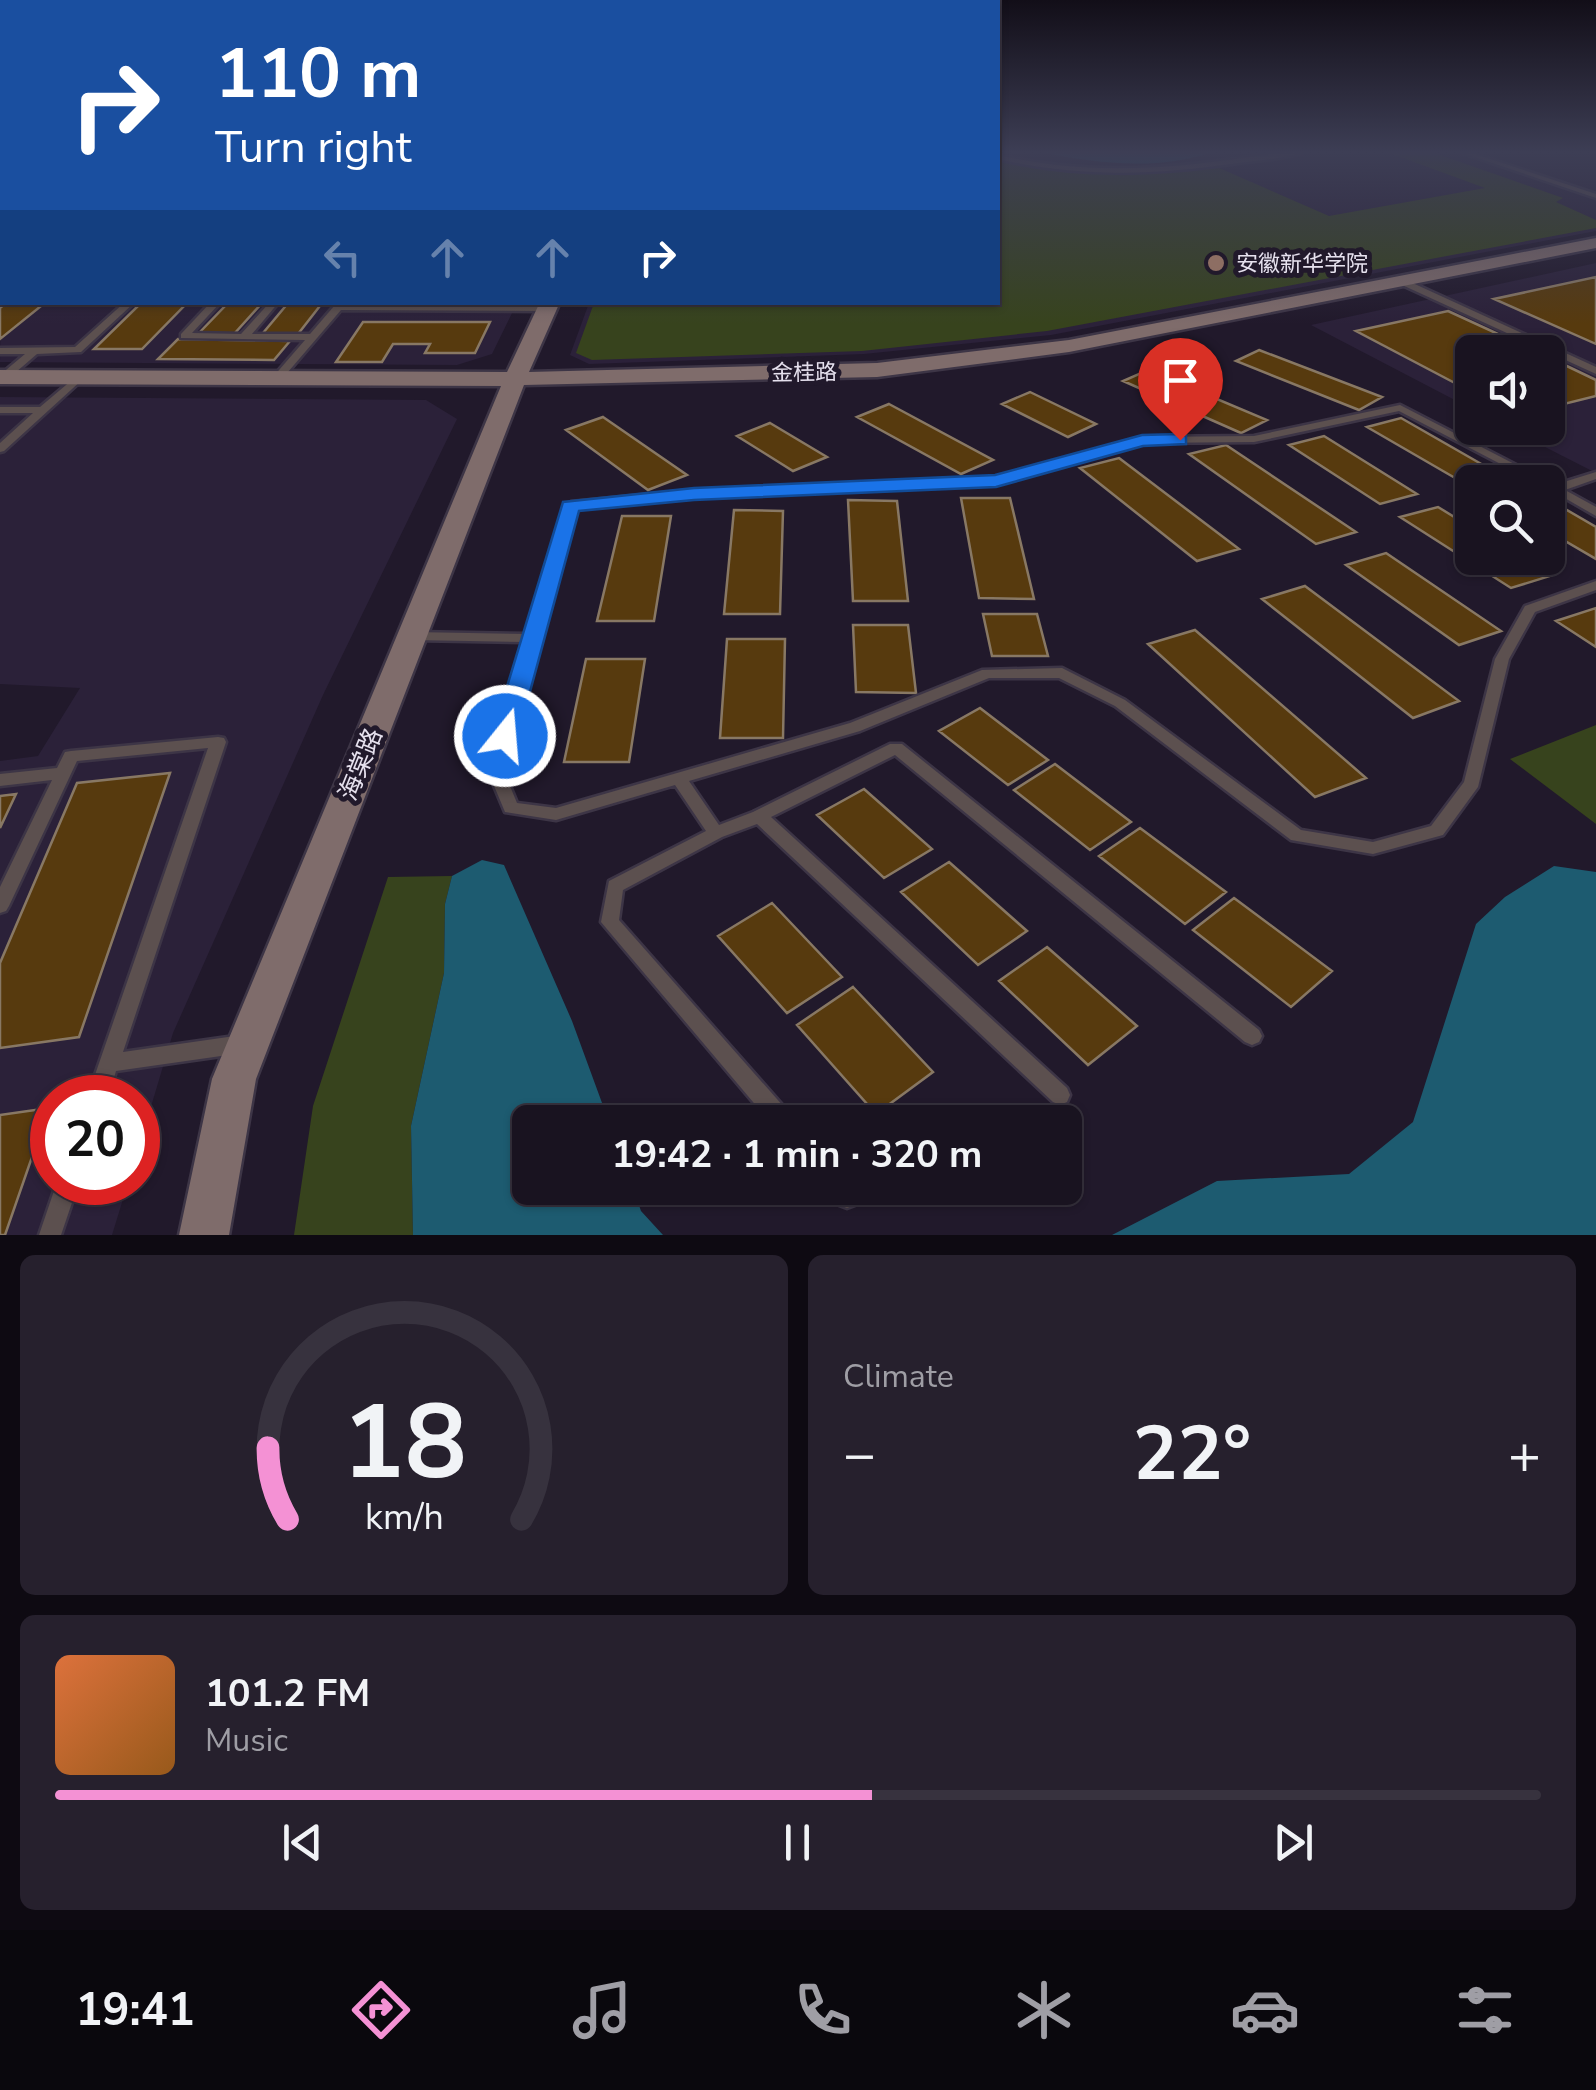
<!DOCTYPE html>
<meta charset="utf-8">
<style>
body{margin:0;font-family:"Nunito Sans","Noto Sans SC",sans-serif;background:#26202d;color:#f1f3f6;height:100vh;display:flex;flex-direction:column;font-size:38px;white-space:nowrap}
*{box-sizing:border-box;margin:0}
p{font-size:32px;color:#9f9ea5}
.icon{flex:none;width:55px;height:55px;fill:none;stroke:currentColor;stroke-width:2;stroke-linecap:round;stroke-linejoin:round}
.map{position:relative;height:1235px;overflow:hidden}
.sheet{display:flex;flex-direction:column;gap:20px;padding:20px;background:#0e0a12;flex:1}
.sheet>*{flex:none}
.top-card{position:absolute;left:0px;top:0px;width:1000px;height:305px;box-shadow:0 2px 8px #0004,0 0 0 2px #37323e;background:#1a4fa0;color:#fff;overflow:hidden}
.tools{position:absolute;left:1455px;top:335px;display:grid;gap:20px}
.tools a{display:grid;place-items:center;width:110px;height:110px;border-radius:15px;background:#191320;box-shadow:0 2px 8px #0004,0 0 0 2px #37323e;font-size:50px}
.speed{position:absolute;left:30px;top:1075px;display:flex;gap:20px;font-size:50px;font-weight:700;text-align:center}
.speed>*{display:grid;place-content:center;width:130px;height:130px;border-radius:50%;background:#191320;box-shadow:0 2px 8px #0004,0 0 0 2px #37323e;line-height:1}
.speed .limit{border:15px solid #d22;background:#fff;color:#111}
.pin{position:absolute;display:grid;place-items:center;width:85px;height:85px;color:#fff;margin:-102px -42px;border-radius:50% 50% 50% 0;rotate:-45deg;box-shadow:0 0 10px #0007}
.pin .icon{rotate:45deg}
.me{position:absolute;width:110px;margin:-55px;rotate:17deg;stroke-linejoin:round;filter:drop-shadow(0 0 8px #0008)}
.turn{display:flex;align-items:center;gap:35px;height:210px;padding:0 50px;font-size:45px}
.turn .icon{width:130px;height:130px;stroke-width:2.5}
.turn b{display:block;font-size:70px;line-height:85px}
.lanes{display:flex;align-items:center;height:95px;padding:0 50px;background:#0003;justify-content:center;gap:50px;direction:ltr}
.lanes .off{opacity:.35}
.big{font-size:75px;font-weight:700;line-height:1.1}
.sheet .card{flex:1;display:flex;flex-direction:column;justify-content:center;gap:15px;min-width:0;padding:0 35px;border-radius:15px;background:#26202d}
.sheet .dial{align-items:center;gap:0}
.dial svg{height:260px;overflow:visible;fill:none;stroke:#37323e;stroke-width:7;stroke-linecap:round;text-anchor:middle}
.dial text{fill:#f1f3f6;stroke:none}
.song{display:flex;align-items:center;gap:30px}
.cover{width:120px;height:120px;border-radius:15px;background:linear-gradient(135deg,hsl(20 70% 55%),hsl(30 70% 35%))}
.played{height:10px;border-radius:5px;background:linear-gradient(90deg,#f491d4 55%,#37323e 55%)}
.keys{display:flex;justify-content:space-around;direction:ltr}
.heat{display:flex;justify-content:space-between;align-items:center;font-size:55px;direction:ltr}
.sheet .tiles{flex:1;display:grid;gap:20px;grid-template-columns:1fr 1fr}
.card:last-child{grid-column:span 2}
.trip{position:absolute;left:512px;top:1105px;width:570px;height:100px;border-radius:15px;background:#191320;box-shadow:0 2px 8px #0004,0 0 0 2px #37323e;font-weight:700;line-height:100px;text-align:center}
.dock{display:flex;height:160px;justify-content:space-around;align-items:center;background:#0a080d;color:#9f9ea5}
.dock .icon{width:70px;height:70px}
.dock .on{color:#f491d4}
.dock b{font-size:45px;color:#f1f3f6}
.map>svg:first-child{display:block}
.built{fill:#2b2139}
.green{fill:#37431d}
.water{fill:#1d5b70}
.building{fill:#573a0e;stroke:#887864;stroke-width:2.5}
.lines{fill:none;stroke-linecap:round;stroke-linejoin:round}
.lane-casing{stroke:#3d3546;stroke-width:5}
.secondary-casing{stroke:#3d3546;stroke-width:5}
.primary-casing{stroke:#3d3546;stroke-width:5}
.lane{fill:#5c504f;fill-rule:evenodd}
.secondary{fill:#7f6c6b;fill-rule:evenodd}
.primary{fill:#9a8281;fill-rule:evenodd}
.route{fill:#1a73e8;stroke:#114b97;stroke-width:2.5}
.education-dot{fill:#8d6e63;stroke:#21192b;stroke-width:4}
.labels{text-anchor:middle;stroke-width:10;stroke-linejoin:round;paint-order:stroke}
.far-poi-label{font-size:22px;fill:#e6e1ee;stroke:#21192b;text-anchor:start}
.far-street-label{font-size:22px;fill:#e6e1ee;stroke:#21192b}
.street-label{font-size:25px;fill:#e6e1ee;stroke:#21192b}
</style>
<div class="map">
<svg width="1596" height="1235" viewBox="0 0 1596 1235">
<rect width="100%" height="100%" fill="#21192b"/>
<!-- built -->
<path class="built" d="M998 151H1596V231L1051 335 864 354 589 364 570 355 589 303 998 302Z
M2 231V302L517 303 492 354 457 365 0 362Z
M1596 263V473L1508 428H1548V352H1472V409L1311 325Z
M0 397 426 400 457 419 323 695 173 1033 138 1150V1098H52V1182L128 1183 112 1235H0V761L38 756 80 688 0 684Z"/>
<!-- green -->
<path class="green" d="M1384 151H1429L1563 198 1556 202 1596 220V228L1047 331 862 351 592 360 576 353 594 303 998 302V162L1100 174 1217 167 1329 216 1485 188Z
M1596 725V824L1510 759Z
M452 876 445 904 444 973 411 1126 413 1235H294L313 1106 388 877Z"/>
<!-- water -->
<path class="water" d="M1036 151H1214C1159 172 1092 163 1036 151Z
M482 860 504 865 572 1021 609 1122H530V1188H633L641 1211 663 1235H413L411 1126 444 973 445 904 452 876Z
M1554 866 1596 872V1235H1112L1217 1181 1349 1174 1413 1122 1476 924 1505 897Z"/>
<!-- building -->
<path class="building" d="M1596 277V344L1494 299Z
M7 302H46L0 339V308Z
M142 302H188L142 349H94Z
M229 302H263L234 334 199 333Z
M289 302H323L298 334 263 333Z
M1448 311 1537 352H1472V392L1356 331Z
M363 322H490L475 353H425L430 344H393L382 362H336Z
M178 339 290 341 274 360 158 359Z
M1259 350 1382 397 1359 410 1236 361Z
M1548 357 1596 380V396L1548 408Z
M1148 370 1267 420 1241 433 1123 381Z
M1030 392 1096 424 1068 437 1002 404Z
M889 404 993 460 961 474 857 417Z
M603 417 687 475 648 490 566 430Z
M1401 418 1497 473 1462 482 1367 427Z
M770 423 827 457 793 471 737 436Z
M1324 436 1417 494 1380 504 1289 445Z
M1226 445 1356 532 1316 544 1189 454Z
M1119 458 1239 549 1197 561 1080 468Z
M961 498H1010L1034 599 979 598Z
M1548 499 1596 527V559L1548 531Z
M848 500 897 501 908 601H853Z
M1438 507 1472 528V558H1520L1550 576 1511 588 1400 517Z
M734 510 783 511 780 614H724Z
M622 516H671L654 621H597Z
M1386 553 1501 631 1459 645 1346 565Z
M1305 586 1459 701 1413 718 1262 599Z
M1596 608V647L1556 621Z
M983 614H1037L1048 656H992Z
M853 625H908L916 693 856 692Z
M1195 630 1366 778 1315 797 1148 644Z
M727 639H785L783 738H720Z
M586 659H645L629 762H564Z
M980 708 1048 760 1008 785 939 731Z
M1055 764 1131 822 1090 850 1014 790Z
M170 773 79 1037 0 1048V963L77 783Z
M864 789 932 849 884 878 817 815Z
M16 794 0 828V796Z
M1140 828 1226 892 1185 924 1099 856Z
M949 862 1027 931 978 965 901 892Z
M1234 898 1332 971 1291 1007 1193 930Z
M772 903 842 977 787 1013 718 936Z
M1047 947 1137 1026 1088 1065 999 981Z
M853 987 933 1072 876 1114 797 1025Z
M49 1108 5 1235H0V1115Z"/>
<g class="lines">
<!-- lane casing -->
<g class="lane-casing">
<path id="lane" d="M1292 151H1306C1286 159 1260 160 1238 163 1155 175 1080 178 998 159V155C1102 179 1188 166 1292 151Z
M1457 151H1466L1596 194V198Z
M0 246H2V252H0Z
M0 274 2 275V279L0 280Z
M1400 280H1406L1596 367V374L1400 284Z
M125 302H135L81 352 37 354 8 379H0V375L25 354H0V348L75 347Z
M211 302H221L192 333 241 334 270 302H279L252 334H310L335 305 338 304 548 305 553 308 548 311 341 310 282 379 278 380 273 377 305 340 181 338V334Z
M79 374 84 377 83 379 4 451 0 452V443L33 413H0V407H40Z
M1400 405 1549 482 1548 484 1535 482 1399 411 1254 442 1142 443 996 485 694 498 576 509 503 769 517 803 556 808 850 723 982 670 1062 668 1125 700 1301 830 1373 842 1431 826 1464 782 1495 659 1525 606 1596 581V590L1535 612 1509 659 1478 787 1443 835 1373 854 1291 840 1115 706 1059 678H989L860 731 689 781 719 825 753 812 890 744H902L1259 1030 1262 1036 1259 1042 1252 1045 1245 1042 895 755 771 817 1067 1088 1070 1095 1067 1102 1060 1105 1053 1102 757 824 722 837 623 890 619 920 791 1115 794 1122H770L601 922 609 881 706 831 675 785 556 820 505 812 487 769 526 642 413 640 406 636 413 632 528 634 565 506 571 502 694 490 995 478 1142 437 1254 436Z
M1596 472V479L1565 490 1596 507V516L1549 489 1551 486Z
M218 737 224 738 226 742 123 1052 242 1035 249 1038 252 1044 249 1050 242 1053 116 1071 108 1098H87L208 748 77 761 9 906 6 911 0 913V887L52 780 0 786V774L57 768 65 752 71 751Z
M57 1182H79L61 1235H39Z
M828 1188H853L858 1197 855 1205 847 1208 839 1205Z"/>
</g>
<!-- secondary casing -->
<g class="secondary-casing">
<path id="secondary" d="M1596 238V248L1069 352 877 377 524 385 256 1079 229 1235H179L212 1079 501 386 0 384V370L507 372 540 302H560L529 372 877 363 1069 340Z"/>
</g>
<!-- primary casing -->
<g class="primary-casing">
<path id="primary" d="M2 175V185L0 186V176Z
M2 198V209L0 210V199Z"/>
</g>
<!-- lane -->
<use href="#lane" class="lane"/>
<!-- secondary -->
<use href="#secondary" class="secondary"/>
<!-- primary -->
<use href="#primary" class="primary"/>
</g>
<!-- sky -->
<linearGradient id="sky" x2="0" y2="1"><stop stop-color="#120e18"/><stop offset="0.47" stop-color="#3d3e55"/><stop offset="1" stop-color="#3d3e55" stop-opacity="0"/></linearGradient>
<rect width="1596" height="324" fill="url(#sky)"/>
<!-- route -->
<path class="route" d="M1180 434 1186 436V444L1143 446 996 487 694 500 579 511 518 736 505 745 492 736 563 502 694 488 995 475 1142 435Z"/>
<!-- markers -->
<circle class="education-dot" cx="1216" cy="263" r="10"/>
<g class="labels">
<!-- far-poi labels -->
<g class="far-poi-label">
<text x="1236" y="271">安徽新华学院</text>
</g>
<!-- far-street labels -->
<g class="far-street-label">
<text transform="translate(804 372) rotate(-1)" y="8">金桂路</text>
</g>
<!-- street labels -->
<g class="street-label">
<text transform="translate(360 764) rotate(-68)" y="9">海棠路</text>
</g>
</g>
</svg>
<div class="tools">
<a><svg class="icon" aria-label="sound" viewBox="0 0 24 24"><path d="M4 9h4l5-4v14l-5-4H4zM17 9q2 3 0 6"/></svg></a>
<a><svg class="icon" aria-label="search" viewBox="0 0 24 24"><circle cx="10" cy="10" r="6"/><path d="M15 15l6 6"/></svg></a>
</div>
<div class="speed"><div class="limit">20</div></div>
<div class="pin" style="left:1180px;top:440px;background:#d93025"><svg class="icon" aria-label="arrive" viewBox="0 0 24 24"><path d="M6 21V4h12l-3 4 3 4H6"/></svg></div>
<svg class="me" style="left:505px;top:736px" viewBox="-20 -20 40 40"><circle r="17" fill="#1a73e8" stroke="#fff" stroke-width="3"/><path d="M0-11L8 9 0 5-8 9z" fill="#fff"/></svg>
<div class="trip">19:42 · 1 min · 320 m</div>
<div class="top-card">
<div class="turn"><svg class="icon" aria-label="right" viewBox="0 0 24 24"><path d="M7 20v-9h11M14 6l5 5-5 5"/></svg><div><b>110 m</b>Turn right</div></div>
<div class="lanes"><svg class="icon off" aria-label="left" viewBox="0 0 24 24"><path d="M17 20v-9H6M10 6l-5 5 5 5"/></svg><svg class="icon off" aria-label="ahead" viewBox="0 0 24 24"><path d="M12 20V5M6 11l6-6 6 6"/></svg><svg class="icon off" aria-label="ahead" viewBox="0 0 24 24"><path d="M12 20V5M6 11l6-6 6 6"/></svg><svg class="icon" aria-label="right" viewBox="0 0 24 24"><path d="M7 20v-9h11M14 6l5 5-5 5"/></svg></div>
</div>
</div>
<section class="sheet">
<div class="tiles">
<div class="card dial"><svg viewBox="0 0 100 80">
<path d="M14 69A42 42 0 1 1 86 69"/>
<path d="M14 69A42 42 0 0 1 8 47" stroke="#f491d4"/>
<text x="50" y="56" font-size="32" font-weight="700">18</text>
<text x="50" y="72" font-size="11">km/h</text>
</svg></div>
<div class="card"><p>Climate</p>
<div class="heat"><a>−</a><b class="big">22°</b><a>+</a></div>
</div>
<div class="card">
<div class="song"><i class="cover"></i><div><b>101.2 FM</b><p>Music</p></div></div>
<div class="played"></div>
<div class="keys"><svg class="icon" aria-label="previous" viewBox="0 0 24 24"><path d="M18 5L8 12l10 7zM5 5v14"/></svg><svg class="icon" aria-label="pause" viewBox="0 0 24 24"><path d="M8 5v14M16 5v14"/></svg><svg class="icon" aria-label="next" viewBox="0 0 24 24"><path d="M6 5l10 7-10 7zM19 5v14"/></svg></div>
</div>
</div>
</section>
<nav class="dock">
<b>19:41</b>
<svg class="icon on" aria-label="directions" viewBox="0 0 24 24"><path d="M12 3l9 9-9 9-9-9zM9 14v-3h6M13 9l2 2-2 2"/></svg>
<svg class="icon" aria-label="music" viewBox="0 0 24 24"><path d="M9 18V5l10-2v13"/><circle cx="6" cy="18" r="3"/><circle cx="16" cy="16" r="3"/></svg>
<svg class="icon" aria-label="phone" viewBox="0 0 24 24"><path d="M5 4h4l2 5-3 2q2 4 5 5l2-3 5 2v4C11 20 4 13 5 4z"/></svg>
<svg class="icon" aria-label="climate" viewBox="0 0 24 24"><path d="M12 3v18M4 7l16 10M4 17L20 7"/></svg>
<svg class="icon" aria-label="car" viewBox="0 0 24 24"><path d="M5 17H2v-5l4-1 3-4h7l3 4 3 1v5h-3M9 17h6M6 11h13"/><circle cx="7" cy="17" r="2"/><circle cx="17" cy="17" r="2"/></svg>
<svg class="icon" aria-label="filters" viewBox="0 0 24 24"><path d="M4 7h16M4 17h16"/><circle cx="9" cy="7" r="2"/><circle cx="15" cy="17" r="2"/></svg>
</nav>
